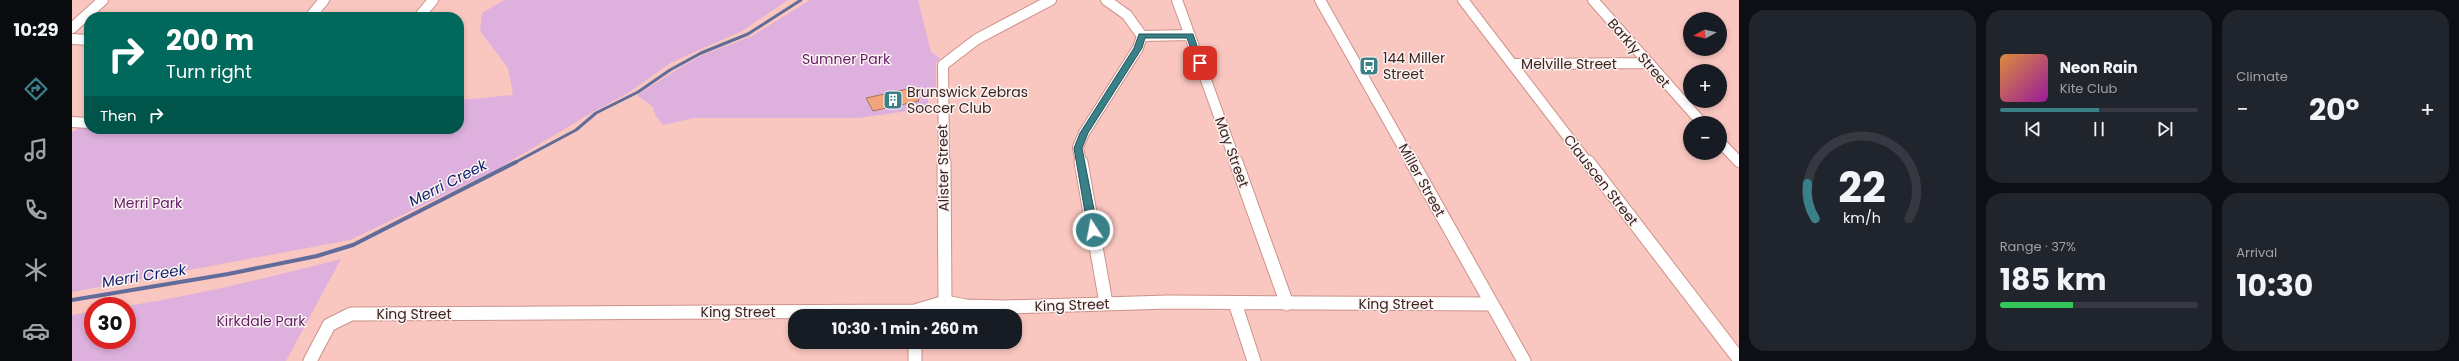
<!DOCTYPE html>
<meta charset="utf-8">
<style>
body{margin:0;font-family:Poppins,sans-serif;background:#20242c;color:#f1f3f6;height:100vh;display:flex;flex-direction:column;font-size:15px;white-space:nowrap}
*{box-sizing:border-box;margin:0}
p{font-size:13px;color:#9ea1a6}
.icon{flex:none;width:22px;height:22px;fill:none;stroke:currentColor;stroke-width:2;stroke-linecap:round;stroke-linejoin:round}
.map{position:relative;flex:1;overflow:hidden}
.details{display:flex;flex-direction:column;gap:10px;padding:10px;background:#0d0f14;width:720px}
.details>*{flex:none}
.hud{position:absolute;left:12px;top:12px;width:380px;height:122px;border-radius:16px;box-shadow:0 2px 6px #0003;background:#00695c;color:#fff;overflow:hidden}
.needle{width:26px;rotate:262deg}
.buttons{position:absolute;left:1611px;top:12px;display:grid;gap:8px}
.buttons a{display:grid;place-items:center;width:44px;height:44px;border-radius:50%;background:#171b24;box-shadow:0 2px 6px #0003;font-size:20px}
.speed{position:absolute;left:12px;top:297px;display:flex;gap:8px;font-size:20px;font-weight:700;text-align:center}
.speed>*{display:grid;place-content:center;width:52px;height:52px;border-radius:50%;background:#171b24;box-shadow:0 2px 6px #0003;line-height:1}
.speed .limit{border:6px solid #d22;background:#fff;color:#111}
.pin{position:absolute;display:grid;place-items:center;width:34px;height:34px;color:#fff;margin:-17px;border-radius:8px;box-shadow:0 2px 6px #0006}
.me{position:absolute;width:44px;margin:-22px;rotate:349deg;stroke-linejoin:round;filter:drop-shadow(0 0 3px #0008)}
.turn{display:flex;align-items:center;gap:14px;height:84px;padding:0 16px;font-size:18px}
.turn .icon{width:52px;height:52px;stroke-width:2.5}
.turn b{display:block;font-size:28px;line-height:34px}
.then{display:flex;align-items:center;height:38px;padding:0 16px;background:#0003;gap:8px;font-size:15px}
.big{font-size:30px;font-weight:700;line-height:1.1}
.details .widget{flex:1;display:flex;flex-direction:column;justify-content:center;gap:6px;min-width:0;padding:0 14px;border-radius:16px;background:#20242c}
.details .dial{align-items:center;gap:0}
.dial svg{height:104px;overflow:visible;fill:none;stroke:#363941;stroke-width:7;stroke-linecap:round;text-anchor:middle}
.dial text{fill:#f1f3f6;stroke:none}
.song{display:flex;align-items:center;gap:12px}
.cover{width:48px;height:48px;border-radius:6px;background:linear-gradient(135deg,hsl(30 70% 55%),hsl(300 70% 35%))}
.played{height:4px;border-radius:2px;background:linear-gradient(90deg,#398089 50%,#363941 50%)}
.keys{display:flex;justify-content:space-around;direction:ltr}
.heat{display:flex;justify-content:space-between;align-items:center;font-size:22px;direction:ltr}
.charge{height:6px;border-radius:3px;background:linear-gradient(90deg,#34c759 37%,#363941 0)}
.details .tiles{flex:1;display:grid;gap:10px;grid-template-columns:repeat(3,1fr)}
.widget:first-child{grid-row:span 2}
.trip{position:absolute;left:716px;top:309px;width:234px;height:40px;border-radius:16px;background:#171b24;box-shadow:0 2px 6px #0003;font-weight:700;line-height:40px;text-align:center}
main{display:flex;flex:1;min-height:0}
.menu{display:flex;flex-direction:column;width:72px;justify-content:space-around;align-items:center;background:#090b0e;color:#9ea1a6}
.menu .icon{width:28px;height:28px}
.menu .active{color:#398089}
.menu b{font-size:18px;color:#f1f3f6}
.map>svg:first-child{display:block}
.green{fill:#deb0dd}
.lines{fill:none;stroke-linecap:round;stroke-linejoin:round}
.stream-far1{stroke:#616c9b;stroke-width:3}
.stream{stroke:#616c9b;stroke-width:4}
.building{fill:#f2a47d;stroke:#a6735a}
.street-far1-casing{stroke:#cc9189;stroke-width:12}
.street-casing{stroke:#cc9189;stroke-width:15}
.street-far1{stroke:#fff;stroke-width:10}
.street{stroke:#fff;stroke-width:13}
.route{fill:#398089;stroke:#255359}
.labels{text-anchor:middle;stroke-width:3;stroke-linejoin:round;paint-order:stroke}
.street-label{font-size:14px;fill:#3c2421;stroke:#fbf4f3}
.poi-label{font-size:14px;fill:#3c2421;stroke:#fbf4f3;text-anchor:start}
.park-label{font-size:14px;fill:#641c65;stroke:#fbf4f3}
.water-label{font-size:15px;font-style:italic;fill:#0f1e6d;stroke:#fbf4f3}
</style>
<main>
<nav class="menu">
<b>10:29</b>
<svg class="icon active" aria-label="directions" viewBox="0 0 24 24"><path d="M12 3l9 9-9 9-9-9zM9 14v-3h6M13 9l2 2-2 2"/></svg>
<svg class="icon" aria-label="music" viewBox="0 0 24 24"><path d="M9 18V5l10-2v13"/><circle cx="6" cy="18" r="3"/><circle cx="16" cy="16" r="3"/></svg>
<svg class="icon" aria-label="phone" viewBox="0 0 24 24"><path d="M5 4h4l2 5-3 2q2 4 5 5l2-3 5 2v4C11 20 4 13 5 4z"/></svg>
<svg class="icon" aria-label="climate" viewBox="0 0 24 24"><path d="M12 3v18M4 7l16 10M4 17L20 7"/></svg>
<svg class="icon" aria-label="car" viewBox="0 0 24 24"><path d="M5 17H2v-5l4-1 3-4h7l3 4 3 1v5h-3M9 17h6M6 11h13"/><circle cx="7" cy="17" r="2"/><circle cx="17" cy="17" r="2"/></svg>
</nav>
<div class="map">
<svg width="1667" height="361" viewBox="0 0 1667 361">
<rect width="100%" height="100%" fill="#fac7c0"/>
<!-- green -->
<path class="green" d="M432 0H716L670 31 600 62 556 93 521 112 424 170 278 240 0 292V132L9 127 342 132 347 129H387V100L441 95 436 68 408 31 410 13Z
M738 0H846L859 52 868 58 864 63V88L853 89 858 108 786 118H622L591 125 583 115 581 107 565 95 609 67 628 56 680 36Z
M269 259 214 361H0V315L21 311V340H55V306C127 295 198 277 269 259Z"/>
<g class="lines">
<!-- stream-far1 -->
<path class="stream-far1" d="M442 163 504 130 524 113 566 92 598 70 629 53 676 34 729 0"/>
<!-- stream -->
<path class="stream" d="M0 300 156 274 245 256 281 245 444 162"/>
</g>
<!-- building -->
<path class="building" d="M840 88 847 101 801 111 794 98Z"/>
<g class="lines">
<!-- street-far1 casing -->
<g class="street-far1-casing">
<path id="street-far1" d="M1105 0 1164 163
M1248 0 1340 163
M1391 0 1516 163
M1521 0 1630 123
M238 17 252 0
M347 17 361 0
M0 28 31 0
M1070 36 1118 35
M0 39 17 40
M1441 64 1577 63
M0 122 17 123
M1648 142 1667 162
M872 163 871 65 905 39 979 0
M1009 163 1006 147 1012 133 1066 48 1070 36 1055 15 1034 0"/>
</g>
<!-- street casing -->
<g class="street-casing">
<path id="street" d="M872 162 873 302
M1009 162 1034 303
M1164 162 1215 304
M1340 162 1452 361
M1516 162 1667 359
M1163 303 1182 361
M843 342V361
M238 361 257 325 279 314 843 311 873 302 894 306 932 307 1096 302 1420 304"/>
</g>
<!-- street-far1 -->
<use href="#street-far1" class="street-far1"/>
<!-- street -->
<use href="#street" class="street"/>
</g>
<!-- route -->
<path class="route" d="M1067 34H1121L1131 63 1128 65 1124 63 1115 38H1073L1070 48 1016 133 1010 148 1026 230 1021 233 1016 230 1002 148 1008 133 1062 48Z"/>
<!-- icons -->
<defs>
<g id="bus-square" transform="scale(1)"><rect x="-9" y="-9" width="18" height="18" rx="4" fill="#398089" stroke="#fbf4f3"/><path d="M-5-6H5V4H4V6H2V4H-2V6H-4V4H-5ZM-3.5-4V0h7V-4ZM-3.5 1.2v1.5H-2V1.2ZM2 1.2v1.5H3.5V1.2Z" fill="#fff"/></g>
<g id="building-square" transform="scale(1)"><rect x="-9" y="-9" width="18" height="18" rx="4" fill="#398089" stroke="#fbf4f3"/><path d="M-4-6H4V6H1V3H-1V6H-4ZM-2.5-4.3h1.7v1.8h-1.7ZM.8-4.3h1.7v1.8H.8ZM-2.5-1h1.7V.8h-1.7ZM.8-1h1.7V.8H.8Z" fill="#fff"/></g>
</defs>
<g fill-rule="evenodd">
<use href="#bus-square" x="1297" y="66"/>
<use href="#building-square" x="821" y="100"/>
</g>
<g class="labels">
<!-- street labels -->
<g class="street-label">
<text transform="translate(1567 53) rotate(49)" y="5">Barkly Street</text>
<text x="1497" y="69">Melville Street</text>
<text transform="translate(1160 152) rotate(70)" y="5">May Street</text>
<text transform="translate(871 168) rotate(-91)" y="5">Alister Street</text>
<text transform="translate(1350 180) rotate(61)" y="5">Miller Street</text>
<text transform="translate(1529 180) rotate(52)" y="5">Clauscen Street</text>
<text x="1324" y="309">King Street</text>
<text transform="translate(1000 305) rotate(-2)" y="5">King Street</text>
<text x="666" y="317">King Street</text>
<text x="342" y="319">King Street</text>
</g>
<!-- poi labels -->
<g class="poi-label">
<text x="1311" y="63">144 Miller<tspan x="1311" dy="16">Street</tspan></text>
<text x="835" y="97">Brunswick Zebras<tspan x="835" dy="16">Soccer Club</tspan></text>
</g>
<!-- park labels -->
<g class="park-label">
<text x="774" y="64">Sumner Park</text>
<text x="76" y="208">Merri Park</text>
<text x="189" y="326">Kirkdale Park</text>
</g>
<!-- water labels -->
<g class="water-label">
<text transform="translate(376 183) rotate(-27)" y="5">Merri Creek</text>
<text transform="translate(72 276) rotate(-9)" y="5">Merri Creek</text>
</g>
</g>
</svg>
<div class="buttons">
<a><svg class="needle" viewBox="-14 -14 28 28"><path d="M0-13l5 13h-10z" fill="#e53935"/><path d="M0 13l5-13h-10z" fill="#9ea1a6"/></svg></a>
<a>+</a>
<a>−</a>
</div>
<div class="speed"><div class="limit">30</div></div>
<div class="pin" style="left:1128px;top:63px;background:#d93025"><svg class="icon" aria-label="arrive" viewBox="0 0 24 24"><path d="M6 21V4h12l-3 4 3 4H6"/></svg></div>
<svg class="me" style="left:1021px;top:230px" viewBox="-20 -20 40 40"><circle r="17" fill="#398089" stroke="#fff" stroke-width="3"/><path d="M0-11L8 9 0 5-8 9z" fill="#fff"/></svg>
<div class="trip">10:30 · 1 min · 260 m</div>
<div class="hud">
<div class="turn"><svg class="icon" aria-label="right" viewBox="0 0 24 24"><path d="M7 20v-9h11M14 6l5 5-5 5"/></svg><div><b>200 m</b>Turn right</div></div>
<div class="then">Then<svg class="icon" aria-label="right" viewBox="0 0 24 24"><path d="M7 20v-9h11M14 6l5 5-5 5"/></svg></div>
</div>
</div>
<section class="details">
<div class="tiles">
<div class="widget dial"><svg viewBox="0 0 100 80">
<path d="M14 69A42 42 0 1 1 86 69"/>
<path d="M14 69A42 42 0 0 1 8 42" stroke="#398089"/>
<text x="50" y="56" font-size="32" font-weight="700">22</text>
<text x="50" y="72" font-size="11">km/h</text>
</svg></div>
<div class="widget">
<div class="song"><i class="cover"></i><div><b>Neon Rain</b><p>Kite Club</p></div></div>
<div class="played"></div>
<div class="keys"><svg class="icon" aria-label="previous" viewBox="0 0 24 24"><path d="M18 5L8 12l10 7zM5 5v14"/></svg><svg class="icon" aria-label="pause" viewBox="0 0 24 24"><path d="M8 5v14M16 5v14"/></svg><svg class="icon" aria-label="next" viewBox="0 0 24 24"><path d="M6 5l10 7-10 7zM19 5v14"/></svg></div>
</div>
<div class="widget"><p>Climate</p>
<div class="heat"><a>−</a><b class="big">20°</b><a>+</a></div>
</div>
<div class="widget"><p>Range · 37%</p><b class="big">185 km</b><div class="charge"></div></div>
<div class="widget"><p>Arrival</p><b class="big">10:30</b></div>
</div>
</section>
</main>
